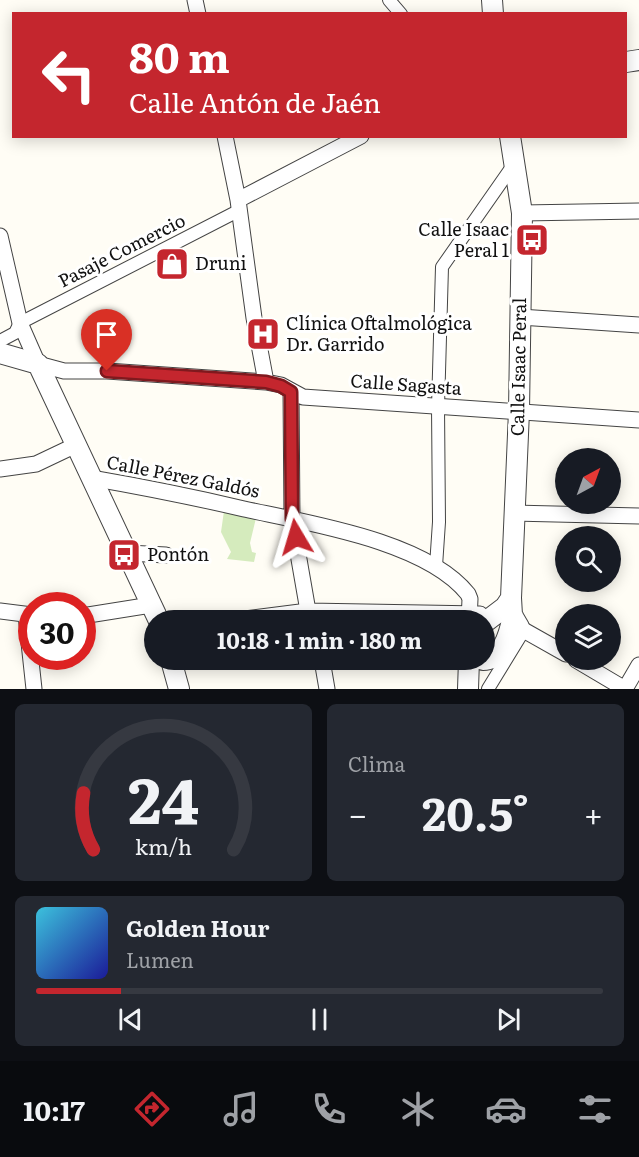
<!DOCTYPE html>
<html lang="es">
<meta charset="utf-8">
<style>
body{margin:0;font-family:Literata,serif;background:#242831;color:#f1f3f6;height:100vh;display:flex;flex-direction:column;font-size:22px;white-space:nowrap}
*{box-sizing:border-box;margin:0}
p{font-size:20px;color:#9ea1a6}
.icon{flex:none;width:33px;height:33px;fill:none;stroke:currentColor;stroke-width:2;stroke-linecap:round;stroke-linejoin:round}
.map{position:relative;height:689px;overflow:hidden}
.panel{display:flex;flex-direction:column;gap:15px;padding:15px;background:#0d0f14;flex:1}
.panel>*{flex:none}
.top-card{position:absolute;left:12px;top:12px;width:615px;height:126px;border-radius:0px;box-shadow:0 3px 15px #0003;background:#c4262e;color:#fff;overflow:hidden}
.needle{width:39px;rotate:41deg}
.controls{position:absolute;left:555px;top:448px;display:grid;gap:12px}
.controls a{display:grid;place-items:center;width:66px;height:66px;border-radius:50%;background:#171b24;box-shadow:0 3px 15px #0003;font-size:30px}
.speed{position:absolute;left:18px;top:592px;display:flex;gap:12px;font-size:30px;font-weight:700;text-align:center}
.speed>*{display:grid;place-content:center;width:78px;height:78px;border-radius:50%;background:#171b24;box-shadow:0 3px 15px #0003;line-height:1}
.speed .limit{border:9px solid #d22;background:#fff;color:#111}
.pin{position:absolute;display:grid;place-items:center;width:51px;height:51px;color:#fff;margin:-62px -26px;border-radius:50% 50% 50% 0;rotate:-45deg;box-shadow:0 0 6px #0007}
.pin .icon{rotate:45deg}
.me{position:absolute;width:66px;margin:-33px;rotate:353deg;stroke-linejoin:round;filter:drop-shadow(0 0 4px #0008)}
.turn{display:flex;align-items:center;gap:21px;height:126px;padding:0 18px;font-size:27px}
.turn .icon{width:78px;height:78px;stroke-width:2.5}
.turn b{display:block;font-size:42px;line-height:51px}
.big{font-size:45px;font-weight:700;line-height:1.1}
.panel .card{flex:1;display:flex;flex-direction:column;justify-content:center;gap:9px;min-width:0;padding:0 21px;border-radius:9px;background:#242831}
.panel .dial{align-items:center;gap:0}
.dial svg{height:156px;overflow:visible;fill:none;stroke:#363941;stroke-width:7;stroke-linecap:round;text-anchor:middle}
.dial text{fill:#f1f3f6;stroke:none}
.song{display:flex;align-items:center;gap:18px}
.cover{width:72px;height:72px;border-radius:9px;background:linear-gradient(135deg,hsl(190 70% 55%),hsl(240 70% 35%))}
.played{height:6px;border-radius:3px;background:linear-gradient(90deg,#c4262e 15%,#363941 15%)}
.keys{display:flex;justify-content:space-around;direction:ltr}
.heat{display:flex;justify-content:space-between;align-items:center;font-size:33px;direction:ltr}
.panel .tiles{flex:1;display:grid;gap:15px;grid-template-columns:1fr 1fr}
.card:last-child{grid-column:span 2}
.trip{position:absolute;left:144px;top:610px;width:351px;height:60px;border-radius:30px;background:#171b24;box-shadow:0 3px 15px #0003;font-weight:700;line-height:60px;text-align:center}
.tab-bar{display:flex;height:96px;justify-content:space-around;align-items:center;background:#090b0e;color:#9ea1a6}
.tab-bar .icon{width:42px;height:42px}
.tab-bar .on{color:#c4262e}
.tab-bar b{font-size:27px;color:#f1f3f6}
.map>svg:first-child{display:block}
.green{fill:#d5ebbd}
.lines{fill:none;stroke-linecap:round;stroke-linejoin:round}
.pedestrian-casing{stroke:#444;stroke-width:14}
.minor-casing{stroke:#444;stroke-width:17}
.tertiary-casing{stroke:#444;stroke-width:22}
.pedestrian{stroke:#fff;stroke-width:12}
.minor{stroke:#fff;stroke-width:15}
.tertiary{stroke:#fff;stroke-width:20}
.route-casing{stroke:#7f191e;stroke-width:15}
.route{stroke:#c4262e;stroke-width:10}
.labels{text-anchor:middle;stroke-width:6;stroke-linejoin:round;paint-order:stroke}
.poi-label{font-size:18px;fill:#111;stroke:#fff;text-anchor:start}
.street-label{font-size:18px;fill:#111;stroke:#fff}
</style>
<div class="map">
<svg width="639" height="689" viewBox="0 0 639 689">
<rect width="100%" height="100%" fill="#fffdf5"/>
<!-- green -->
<path class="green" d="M224 511 256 518 250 543 252 552 256 553 254 562 227 559 231 552 221 532Z"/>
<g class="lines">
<!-- pedestrian casing -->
<g class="pedestrian-casing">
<path id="pedestrian" d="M389 0 401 14
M0 341 15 333 20 323 240 210
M436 566 439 522 438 407 442 267 514 164
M488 689 524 630"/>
</g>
<!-- minor casing -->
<g class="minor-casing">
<path id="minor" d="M195 0 198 14
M225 136 238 200 254 318 266 382
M238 200 361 136
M522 213 639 211
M0 236 20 323 38 364 64 371H107L266 382 281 385 303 397 639 420
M520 317 639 325
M291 392 292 519 308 611 312 618
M0 469 36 464 76 445
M91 478C143 487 193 497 244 509 308 523 426 541 468 594L470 599 469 621
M513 513 639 516
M128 553 166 555
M0 611 32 615
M26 615 34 689
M82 616 151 605
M229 621 308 611 480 614
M511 623 566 654
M322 660 327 689
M576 660 625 689
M625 689 639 665"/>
</g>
<!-- tertiary casing -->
<g class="tertiary-casing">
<path id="tertiary" d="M492 0 493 14
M626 62 639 60
M510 136 522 213 519 411 511 598 512 615 519 627
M0 353 38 364 159 621
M484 623 505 607 511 598
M171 660 179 689
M483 660C503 660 510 631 513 616
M468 689 469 660"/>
</g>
<!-- pedestrian -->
<use href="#pedestrian" class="pedestrian"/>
<!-- minor -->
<use href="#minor" class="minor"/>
<!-- tertiary -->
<use href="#tertiary" class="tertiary"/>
</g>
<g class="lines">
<!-- route casing -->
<g class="route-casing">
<path id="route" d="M107 371 266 382 281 386 291 392 292 519 296 537"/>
</g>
<!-- route -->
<use href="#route" class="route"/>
</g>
<!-- icons -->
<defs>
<g id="bus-square" transform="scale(1.725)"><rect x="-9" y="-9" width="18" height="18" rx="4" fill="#c4262e" stroke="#fff"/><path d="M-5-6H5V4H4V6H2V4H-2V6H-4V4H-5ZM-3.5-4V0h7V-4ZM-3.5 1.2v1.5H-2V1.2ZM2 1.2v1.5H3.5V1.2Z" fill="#fff"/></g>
<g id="shop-square" transform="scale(1.725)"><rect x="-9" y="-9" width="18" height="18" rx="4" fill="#c4262e" stroke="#fff"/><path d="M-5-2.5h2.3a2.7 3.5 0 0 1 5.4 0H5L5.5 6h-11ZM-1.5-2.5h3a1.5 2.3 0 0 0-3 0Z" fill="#fff"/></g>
<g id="hospital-square" transform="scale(1.725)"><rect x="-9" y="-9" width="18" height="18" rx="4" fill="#c4262e" stroke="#fff"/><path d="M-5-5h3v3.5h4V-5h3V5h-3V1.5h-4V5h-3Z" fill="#fff"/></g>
</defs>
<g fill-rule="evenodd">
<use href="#bus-square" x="532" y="240"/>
<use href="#shop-square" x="172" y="264"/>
<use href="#hospital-square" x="263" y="334"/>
<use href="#bus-square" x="124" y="555"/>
</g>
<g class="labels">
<!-- poi labels -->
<g class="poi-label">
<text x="509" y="236" text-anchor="end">Calle Isaac<tspan x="509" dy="21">Peral 1</tspan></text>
<text x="195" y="270">Druni</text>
<text x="286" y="330">Clínica Oftalmológica<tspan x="286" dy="21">Dr. Garrido</tspan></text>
<text x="147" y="561">Pontón</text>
</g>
<!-- street labels -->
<g class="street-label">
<text transform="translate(122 251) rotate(-27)" y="6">Pasaje Comercio</text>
<text transform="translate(519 367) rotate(-89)" y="6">Calle Isaac Peral</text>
<text transform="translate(406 385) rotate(4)" y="6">Calle Sagasta</text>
<text transform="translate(183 477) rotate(11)" y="6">Calle Pérez Galdós</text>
</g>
</g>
</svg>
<div class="controls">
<a><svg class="needle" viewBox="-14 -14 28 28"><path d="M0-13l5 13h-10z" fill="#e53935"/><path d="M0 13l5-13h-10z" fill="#9ea1a6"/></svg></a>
<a><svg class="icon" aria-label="search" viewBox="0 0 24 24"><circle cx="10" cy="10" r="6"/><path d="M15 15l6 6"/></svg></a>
<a><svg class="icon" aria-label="layers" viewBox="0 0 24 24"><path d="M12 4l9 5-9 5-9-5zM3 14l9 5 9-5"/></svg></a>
</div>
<div class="speed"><div class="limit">30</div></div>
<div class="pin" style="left:107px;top:371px;background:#d93025"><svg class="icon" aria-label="arrive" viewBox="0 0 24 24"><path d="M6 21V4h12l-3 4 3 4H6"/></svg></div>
<svg class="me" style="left:296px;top:537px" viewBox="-20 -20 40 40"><path d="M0-17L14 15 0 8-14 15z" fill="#c4262e" stroke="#fff" stroke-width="4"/></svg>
<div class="trip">10:18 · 1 min · 180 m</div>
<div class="top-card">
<div class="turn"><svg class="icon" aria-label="left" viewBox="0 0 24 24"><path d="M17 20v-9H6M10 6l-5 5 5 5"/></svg><div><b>80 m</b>Calle Antón de Jaén</div></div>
</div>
</div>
<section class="panel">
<div class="tiles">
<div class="card dial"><svg viewBox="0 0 100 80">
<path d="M14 69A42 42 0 1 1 86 69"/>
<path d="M14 69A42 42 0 0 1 9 40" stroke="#c4262e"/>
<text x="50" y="56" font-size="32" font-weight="700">24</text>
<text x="50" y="72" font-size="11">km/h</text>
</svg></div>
<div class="card"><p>Clima</p>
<div class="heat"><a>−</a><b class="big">20.5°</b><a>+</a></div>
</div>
<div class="card">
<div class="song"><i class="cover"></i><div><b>Golden Hour</b><p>Lumen</p></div></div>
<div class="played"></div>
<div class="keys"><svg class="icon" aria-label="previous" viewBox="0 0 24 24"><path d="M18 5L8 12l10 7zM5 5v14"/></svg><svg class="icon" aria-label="pause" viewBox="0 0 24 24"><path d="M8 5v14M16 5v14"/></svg><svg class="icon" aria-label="next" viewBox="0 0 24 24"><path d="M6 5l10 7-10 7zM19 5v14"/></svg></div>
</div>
</div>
</section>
<nav class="tab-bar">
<b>10:17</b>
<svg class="icon on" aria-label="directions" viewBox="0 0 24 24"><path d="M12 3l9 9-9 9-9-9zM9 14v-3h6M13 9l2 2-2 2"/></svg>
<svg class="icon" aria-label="music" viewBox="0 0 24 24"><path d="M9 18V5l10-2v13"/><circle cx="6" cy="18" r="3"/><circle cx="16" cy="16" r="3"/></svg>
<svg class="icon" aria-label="phone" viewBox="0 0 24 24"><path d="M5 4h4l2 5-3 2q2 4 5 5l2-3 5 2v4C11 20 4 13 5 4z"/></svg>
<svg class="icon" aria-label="climate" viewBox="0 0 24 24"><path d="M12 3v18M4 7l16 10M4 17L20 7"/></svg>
<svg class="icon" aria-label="car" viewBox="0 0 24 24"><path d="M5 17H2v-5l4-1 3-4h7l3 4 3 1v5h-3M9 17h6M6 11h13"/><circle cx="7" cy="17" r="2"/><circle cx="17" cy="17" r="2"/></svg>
<svg class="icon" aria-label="filters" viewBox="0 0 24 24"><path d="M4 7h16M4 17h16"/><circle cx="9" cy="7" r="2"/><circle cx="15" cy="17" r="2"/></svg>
</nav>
